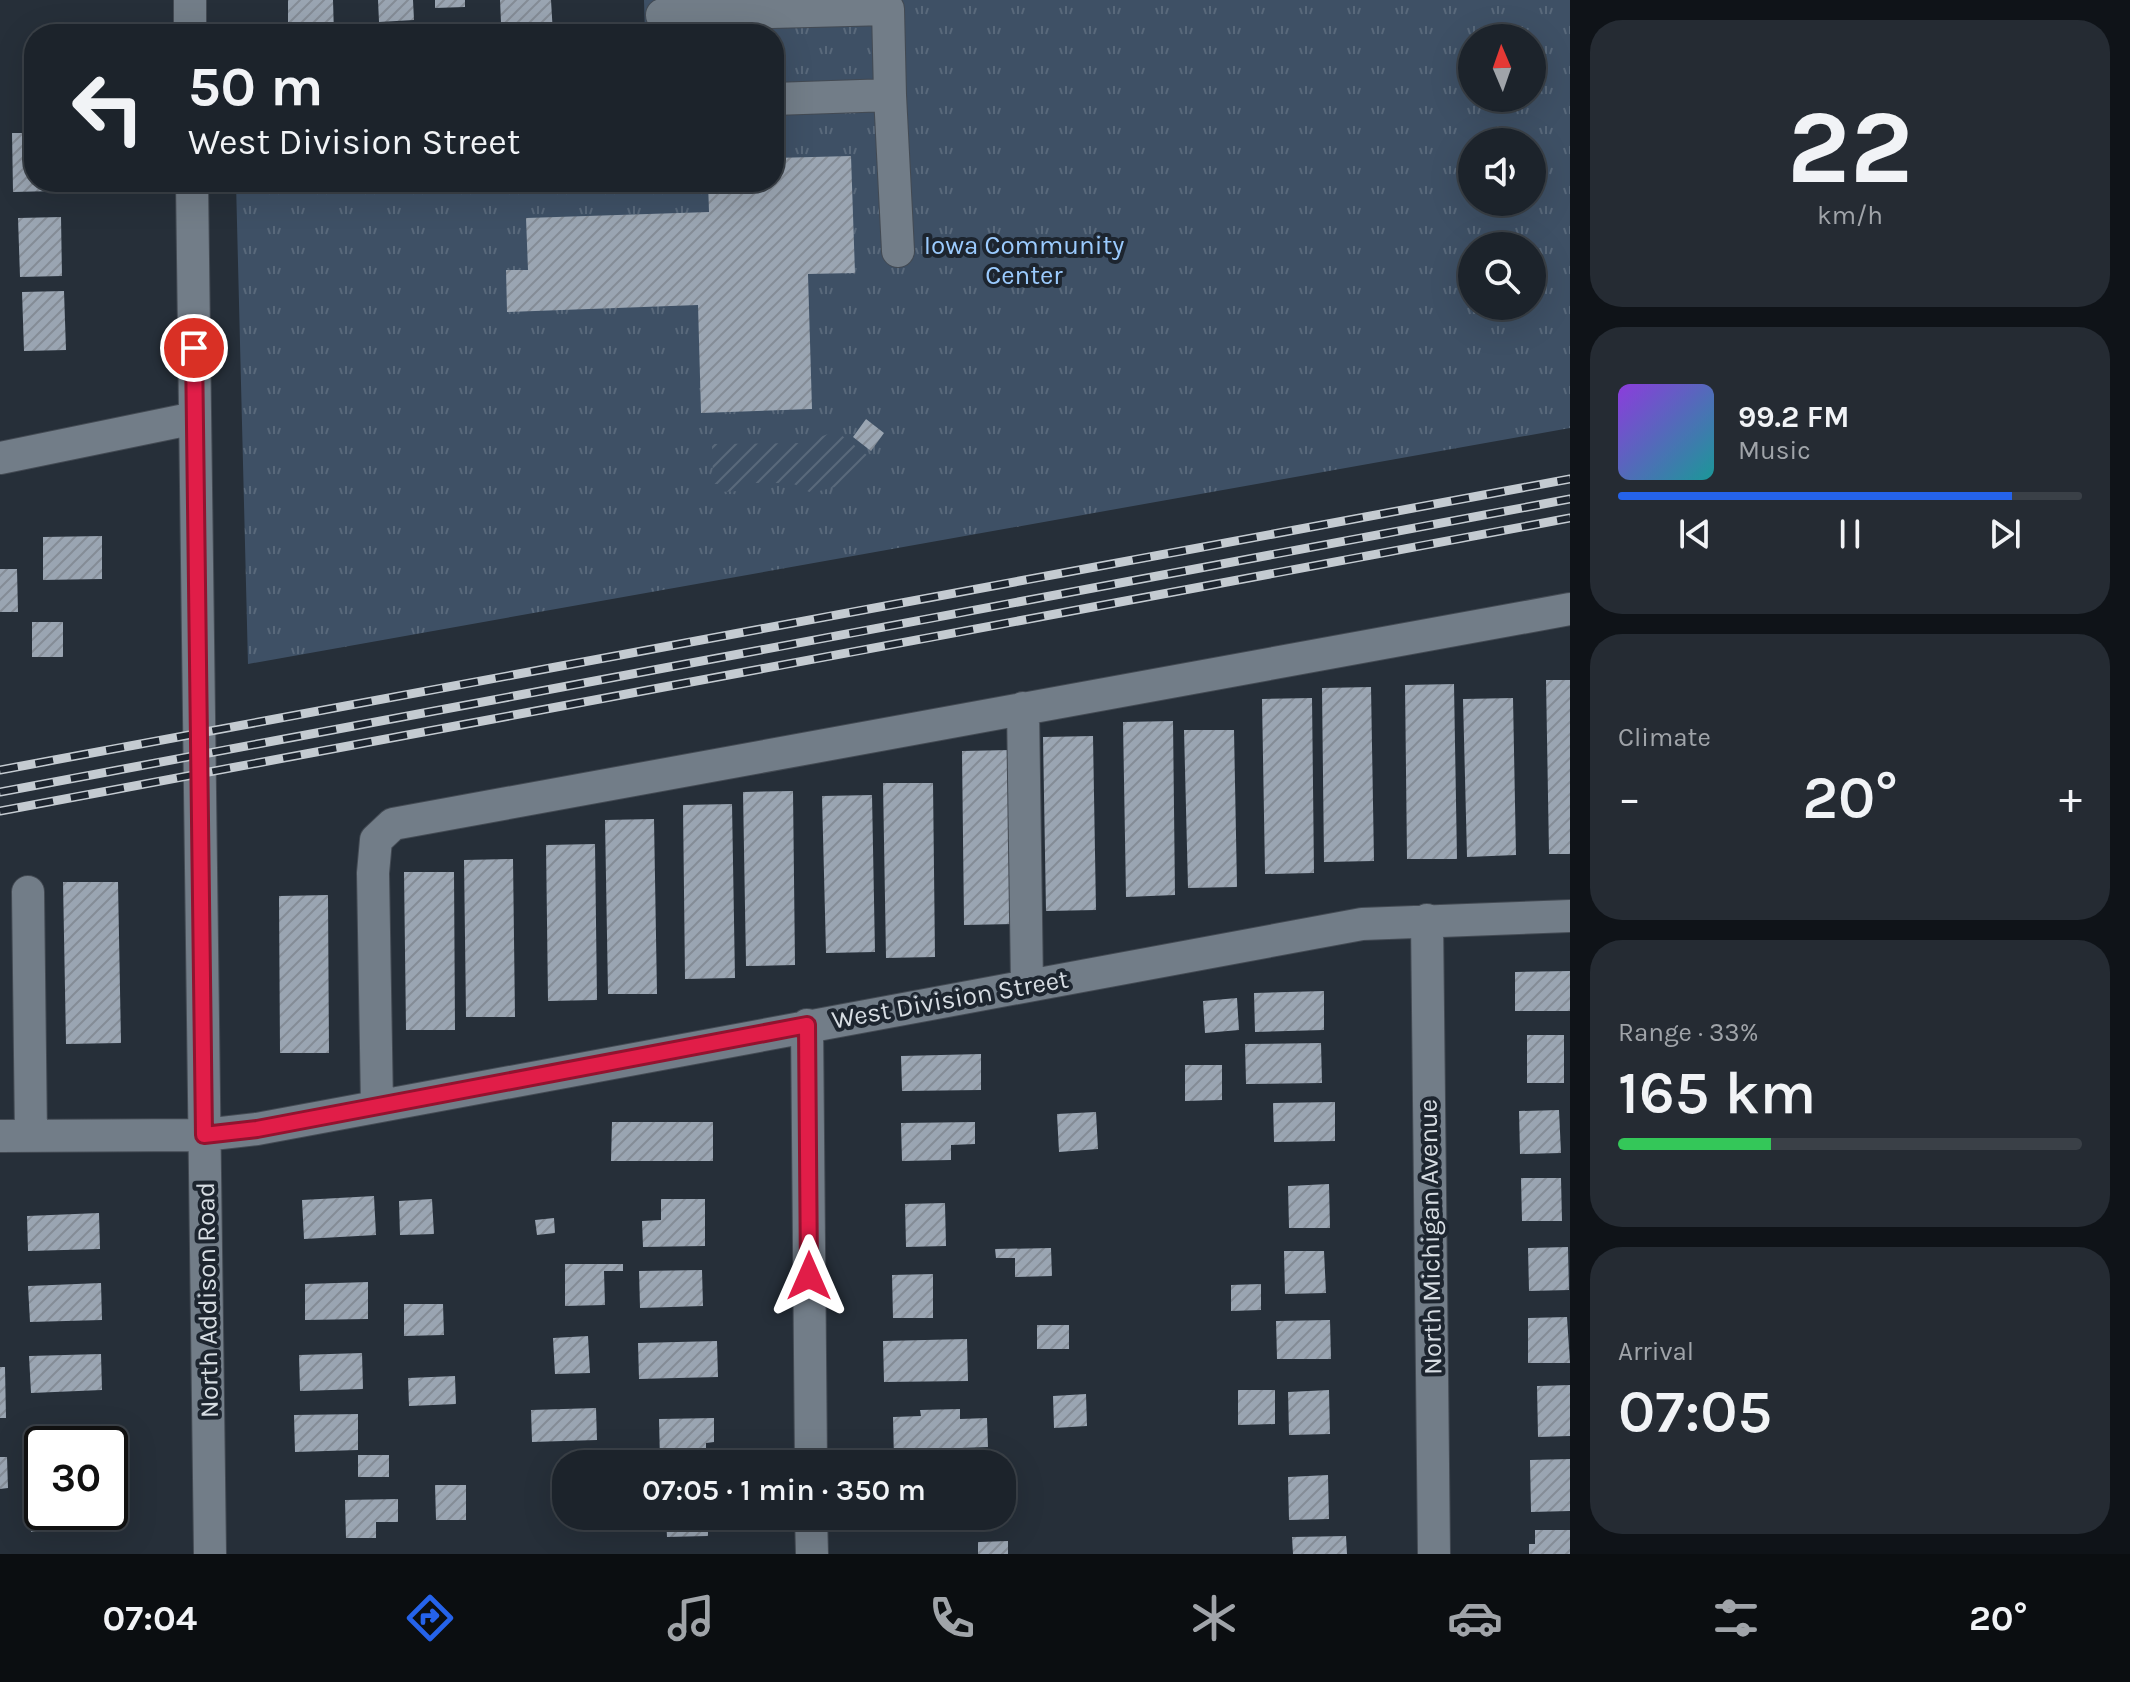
<!DOCTYPE html>
<meta charset="utf-8">
<style>
body{margin:0;font-family:Karla,sans-serif;background:#252b33;color:#f1f3f6;height:100vh;display:flex;flex-direction:column;font-size:30px;white-space:nowrap}
*{box-sizing:border-box;margin:0}
p{font-size:26px;color:#a0a4a9}
.icon{flex:none;width:44px;height:44px;fill:none;stroke:currentColor;stroke-width:2;stroke-linecap:round;stroke-linejoin:round}
.map{position:relative;flex:1;overflow:hidden}
.side{display:flex;flex-direction:column;gap:20px;padding:20px;background:#0f1318;width:560px}
.side>*{flex:none}
.top-card{position:absolute;left:24px;top:24px;width:760px;height:168px;border-radius:32px;box-shadow:0 8px 32px #0002,0 0 0 2px #3a4047;background:#1c232b;color:#f1f3f6;overflow:hidden}
.needle{width:52px;rotate:358deg}
.controls{position:absolute;left:1458px;top:24px;display:grid;gap:16px}
.controls a{display:grid;place-items:center;width:88px;height:88px;border-radius:50%;background:#1c232b;box-shadow:0 8px 32px #0002,0 0 0 2px #3a4047;font-size:40px}
.speed{position:absolute;left:24px;top:1426px;display:flex;gap:16px;font-size:40px;font-weight:700;text-align:center}
.speed>*{display:grid;place-content:center;width:104px;height:104px;border-radius:50%;background:#1c232b;box-shadow:0 8px 32px #0002,0 0 0 2px #3a4047;line-height:1}
.speed .limit{border:4px solid #111;border-radius:12px;background:#fff;color:#111}
.pin{position:absolute;display:grid;place-items:center;width:68px;height:68px;color:#fff;margin:-34px;border:4px solid #fff;border-radius:50%;box-shadow:0 2px 8px #0007}
.me{position:absolute;width:88px;margin:-44px;rotate:0deg;stroke-linejoin:round;filter:drop-shadow(0 0 6px #0008)}
.turn{display:flex;align-items:center;gap:28px;height:168px;padding:0 32px;font-size:36px}
.turn .icon{width:104px;height:104px;stroke-width:2.5}
.turn b{display:block;font-size:56px;line-height:68px}
.big{font-size:60px;font-weight:600;line-height:1.1}
.side .tile{flex:1;display:flex;flex-direction:column;justify-content:center;gap:12px;min-width:0;padding:0 28px;border-radius:32px;background:#252b33}
.side .dial{align-items:center;gap:0}
.dial b{font-size:104px;line-height:1}
.song{display:flex;align-items:center;gap:24px}
.cover{width:96px;height:96px;border-radius:12px;background:linear-gradient(135deg,hsl(270 70% 55%),hsl(180 70% 35%))}
.played{height:8px;border-radius:4px;background:linear-gradient(90deg,#2563eb 85%,#3a4047 85%)}
.keys{display:flex;justify-content:space-around;direction:ltr}
.heat{display:flex;justify-content:space-between;align-items:center;font-size:44px;direction:ltr}
.charge{height:12px;border-radius:6px;background:linear-gradient(90deg,#34c759 33%,#3a4047 0)}
.trip{position:absolute;left:552px;top:1450px;width:464px;height:80px;border-radius:32px;background:#1c232b;box-shadow:0 8px 32px #0002,0 0 0 2px #3a4047;font-weight:600;line-height:80px;text-align:center}
.tab-bar{display:flex;height:128px;justify-content:space-around;align-items:center;background:#0b0e11;color:#a0a4a9}
.tab-bar .icon{width:56px;height:56px}
.tab-bar .current{color:#2563eb}
.tab-bar b{font-size:36px;color:#f1f3f6}
main{display:flex;flex:1;min-height:0}
.map>svg:first-child{display:block}
.park{fill:url(#park-tufts);fill-rule:evenodd}
.garden{fill:url(#garden-furrows)}
.building{fill:url(#building-hatch)}
.lines{fill:none;stroke-linecap:round;stroke-linejoin:round}
.minor-casing{stroke:#434a53;stroke-width:34}
.minor{stroke:#727d88;stroke-width:32}
.rail-casing{stroke:#c4cbd1;stroke-width:9}
.rail{stroke:#1d252f;stroke-width:6;stroke-dasharray:18;stroke-linecap:butt}
.route-casing{stroke:#92132f;stroke-width:20}
.route{stroke:#e11d48;stroke-width:14}
.labels{text-anchor:middle;stroke-width:8;stroke-linejoin:round;paint-order:stroke}
.park-label{font-size:26px;fill:#9bcbfe;stroke:#1d252f}
.street-label{font-size:26px;fill:#d7dde3;stroke:#1d252f}
</style>
<main>
<div class="map">
<svg width="1570" height="1554" viewBox="0 0 1570 1554">
<defs>
<pattern id="park-tufts" width="24" height="20" patternUnits="userSpaceOnUse" patternTransform="scale(2)"><rect width="24" height="20" fill="#3e5065"/><path d="M3 7l-1-3M5 7V3M7 7l1-3M15 17l-1-3M17 17v-4M19 17l1-3" fill="none" stroke="#59697b"/></pattern>
<pattern id="garden-furrows" width="10" height="10" patternUnits="userSpaceOnUse" patternTransform="scale(2)"><rect width="10" height="10" fill="#3e5065"/><path d="M-1 1l2-2M0 10L10 0M9 11l2-2" fill="none" stroke="#59697b"/></pattern>
<pattern id="building-hatch" width="6" height="6" patternUnits="userSpaceOnUse" patternTransform="scale(2)"><rect width="6" height="6" fill="#9aa5b2"/><path d="M-1 1l2-2M0 6l6-6M5 7l2-2" fill="none" stroke="#848c96"/></pattern>
</defs>
<rect width="100%" height="100%" fill="#262f39"/>
<!-- park -->
<path class="park" d="M644 0H1570V428L248 664 236 182H774V34H645ZM1472 38H1532V98H1472ZM1472 142H1532V202H1472ZM1472 246H1532V306H1472Z"/>
<!-- garden -->
<path class="garden" d="M836 431 872 459 852 483 811 493 792 483H740L739 491 720 492V484H713L712 444 804 443Z"/>
<!-- building -->
<path class="building" d="M288 0H333L334 34H288Z
M378 0H413L414 20 379 22Z
M435 0H465V7L435 8Z
M500 0H551L553 34H515L514 22 501 23Z
M12 133H34V182H55L56 191 13 192Z
M851 156 855 273 808 274 812 409 701 413 698 305 507 312 506 270H528L526 218 709 212 708 182H774V158Z
M61 217 62 276 20 277 18 218Z
M64 291 66 350 24 351 22 292Z
M866 419 884 433 871 451 853 437Z
M102 536V579L43 580V537Z
M0 569H17L18 612H0Z
M32 622H63V657H32Z
M1546 680H1570V854H1549Z
M1454 684 1457 859H1407L1405 685Z
M1371 687 1374 861 1324 862 1322 688Z
M1312 698 1314 873 1265 874 1262 699Z
M1513 698 1516 855 1467 857 1463 699Z
M1173 721 1175 895 1126 897 1123 722Z
M1184 730H1234L1237 887 1188 888Z
M1093 736 1096 910 1046 911 1043 737Z
M1011 750 1014 924 964 925 962 751Z
M883 783H933L935 957 886 958Z
M793 791 795 965 746 966 743 792Z
M872 795 875 952 826 953 822 796Z
M732 804 735 978 685 979 683 805Z
M654 819 657 994H608L605 820Z
M595 844 597 1000 548 1001 546 845Z
M513 859 515 1017H466L464 860Z
M404 872H454L455 1030H406Z
M63 882H118L121 1043 66 1044Z
M328 895 329 1053H280L279 896Z
M1570 971V1011H1515V972Z
M1324 991V1030L1255 1032 1254 993Z
M1237 998 1239 1030 1205 1033 1203 1001Z
M1527 1035H1564V1083H1527Z
M1321 1043 1322 1083 1246 1084 1245 1044Z
M981 1054V1090L902 1091 901 1056Z
M1185 1065H1222V1100L1185 1101Z
M1335 1102V1141L1274 1142 1273 1103Z
M1559 1110 1561 1153 1520 1154 1519 1111Z
M1096 1112 1098 1149 1059 1152 1057 1114Z
M612 1122H713V1161H611Z
M975 1122V1144L951 1145V1160L902 1161 901 1123Z
M1521 1178H1561L1562 1221H1522Z
M1329 1184 1330 1228H1289L1288 1186Z
M374 1196 376 1235 304 1239 302 1200Z
M432 1199 434 1234 400 1235 399 1201Z
M661 1199H705V1246L643 1247 642 1221 661 1220Z
M945 1203 946 1246 906 1247 905 1204Z
M99 1213 100 1249 28 1251 27 1216Z
M554 1218 555 1233 537 1235 535 1220Z
M1568 1247 1569 1290 1529 1291 1528 1248Z
M1051 1248 1052 1276 1015 1277V1258H996L995 1249Z
M1284 1251H1324L1326 1293 1285 1294Z
M565 1264H623V1271H604L605 1305 565 1306Z
M702 1270 703 1306 640 1308 639 1271Z
M933 1274V1318H893L892 1275Z
M368 1282V1319L305 1320V1284Z
M101 1283 102 1320 30 1322 28 1286Z
M1261 1284V1310L1231 1311V1285Z
M404 1304H443L444 1335 404 1336Z
M1567 1317 1570 1363H1528V1318Z
M1330 1320 1331 1359H1277L1276 1321Z
M1037 1325H1069V1349H1037Z
M588 1336 590 1373 555 1374 553 1338Z
M967 1339 968 1381 884 1382 883 1341Z
M717 1341 718 1377 639 1379 638 1343Z
M362 1353 363 1389 300 1391 299 1355Z
M101 1354 102 1390 31 1393 29 1356Z
M0 1367H5L6 1418H0Z
M455 1376 456 1404 409 1406 408 1378Z
M1570 1385V1436L1538 1437 1537 1386Z
M1238 1390H1275V1424L1238 1425Z
M1329 1390 1330 1434 1289 1435 1288 1392Z
M1086 1394 1087 1426 1054 1428 1053 1396Z
M596 1408 597 1440 532 1442 531 1410Z
M960 1409V1419L987 1418 988 1447 961 1448V1458L894 1460 893 1417 921 1416 920 1410Z
M358 1414V1450L295 1452 294 1415Z
M714 1418V1442L706 1443V1460H660L659 1419Z
M102 1425 103 1444H40V1426Z
M358 1455H389V1477H358Z
M0 1457H7L8 1488 0 1489Z
M1570 1459V1511L1531 1512 1530 1460Z
M1012 1467 1013 1491 1002 1492V1468Z
M1328 1475 1329 1519 1289 1520 1288 1477Z
M435 1485H466V1520H436Z
M42 1495V1512H102L103 1529 31 1532 30 1496Z
M398 1499V1522H376V1538H346L345 1500Z
M666 1516H708V1536L667 1537Z
M890 1516H930V1523L890 1524Z
M1535 1530H1570V1554H1529V1544H1535Z
M1346 1536 1347 1554H1293L1292 1537Z
M1008 1541V1554H978V1542Z"/>
<g class="lines">
<!-- minor casing -->
<g class="minor-casing">
<path id="minor" d="M190 0V34
M662 15 888 9 890 95 774 99
M890 95 898 251
M192 182 210 1554
M0 458 195 418
M1023 708 1027 985
M28 892 31 1136
M1427 920 1434 1554
M807 1025 811 1464
M377 1106 373 873 376 840 393 824 1570 609
M0 1136 204 1135 257 1129 1362 924 1570 916
M811 1516 812 1554"/>
</g>
<!-- minor -->
<use href="#minor" class="minor"/>
<!-- rail casing -->
<g class="rail-casing">
<path id="rail" d="M0 770 1570 479
M0 792 1570 499
M0 811 1570 518"/>
</g>
<!-- rail -->
<use href="#rail" class="rail"/>
</g>
<g class="lines">
<!-- route casing -->
<g class="route-casing">
<path id="route" d="M194 348 204 1135 257 1129 807 1025 809 1276"/>
</g>
<!-- route -->
<use href="#route" class="route"/>
</g>
<g class="labels">
<!-- park labels -->
<g class="park-label">
<text x="1024" y="254">Iowa Community<tspan x="1024" dy="30">Center</tspan></text>
</g>
<!-- street labels -->
<g class="street-label">
<text transform="translate(950 999) rotate(-10)" y="9">West Division Street</text>
<text transform="translate(1430 1237) rotate(-91)" y="9">North Michigan Avenue</text>
<text transform="translate(207 1300) rotate(-91)" y="9">North Addison Road</text>
</g>
</g>
</svg>
<div class="controls">
<a><svg class="needle" viewBox="-14 -14 28 28"><path d="M0-13l5 13h-10z" fill="#e53935"/><path d="M0 13l5-13h-10z" fill="#a0a4a9"/></svg></a>
<a><svg class="icon" aria-label="sound" viewBox="0 0 24 24"><path d="M4 9h4l5-4v14l-5-4H4zM17 9q2 3 0 6"/></svg></a>
<a><svg class="icon" aria-label="search" viewBox="0 0 24 24"><circle cx="10" cy="10" r="6"/><path d="M15 15l6 6"/></svg></a>
</div>
<div class="speed"><div class="limit">30</div></div>
<div class="pin" style="left:194px;top:348px;background:#d93025"><svg class="icon" aria-label="arrive" viewBox="0 0 24 24"><path d="M6 21V4h12l-3 4 3 4H6"/></svg></div>
<svg class="me" style="left:809px;top:1276px" viewBox="-20 -20 40 40"><path d="M0-17L14 15 0 8-14 15z" fill="#e11d48" stroke="#fff" stroke-width="4"/></svg>
<div class="trip">07:05 · 1 min · 350 m</div>
<div class="top-card">
<div class="turn"><svg class="icon" aria-label="left" viewBox="0 0 24 24"><path d="M17 20v-9H6M10 6l-5 5 5 5"/></svg><div><b>50 m</b>West Division Street</div></div>
</div>
</div>
<section class="side">
<div class="tile dial"><b>22</b><p>km/h</p></div>
<div class="tile">
<div class="song"><i class="cover"></i><div><b>99.2 FM</b><p>Music</p></div></div>
<div class="played"></div>
<div class="keys"><svg class="icon" aria-label="previous" viewBox="0 0 24 24"><path d="M18 5L8 12l10 7zM5 5v14"/></svg><svg class="icon" aria-label="pause" viewBox="0 0 24 24"><path d="M8 5v14M16 5v14"/></svg><svg class="icon" aria-label="next" viewBox="0 0 24 24"><path d="M6 5l10 7-10 7zM19 5v14"/></svg></div>
</div>
<div class="tile"><p>Climate</p>
<div class="heat"><a>−</a><b class="big">20°</b><a>+</a></div>
</div>
<div class="tile"><p>Range · 33%</p><b class="big">165 km</b><div class="charge"></div></div>
<div class="tile"><p>Arrival</p><b class="big">07:05</b></div>
</section>
</main>
<nav class="tab-bar">
<b>07:04</b>
<svg class="icon current" aria-label="directions" viewBox="0 0 24 24"><path d="M12 3l9 9-9 9-9-9zM9 14v-3h6M13 9l2 2-2 2"/></svg>
<svg class="icon" aria-label="music" viewBox="0 0 24 24"><path d="M9 18V5l10-2v13"/><circle cx="6" cy="18" r="3"/><circle cx="16" cy="16" r="3"/></svg>
<svg class="icon" aria-label="phone" viewBox="0 0 24 24"><path d="M5 4h4l2 5-3 2q2 4 5 5l2-3 5 2v4C11 20 4 13 5 4z"/></svg>
<svg class="icon" aria-label="climate" viewBox="0 0 24 24"><path d="M12 3v18M4 7l16 10M4 17L20 7"/></svg>
<svg class="icon" aria-label="car" viewBox="0 0 24 24"><path d="M5 17H2v-5l4-1 3-4h7l3 4 3 1v5h-3M9 17h6M6 11h13"/><circle cx="7" cy="17" r="2"/><circle cx="17" cy="17" r="2"/></svg>
<svg class="icon" aria-label="filters" viewBox="0 0 24 24"><path d="M4 7h16M4 17h16"/><circle cx="9" cy="7" r="2"/><circle cx="15" cy="17" r="2"/></svg>
<b>20°</b>
</nav>
